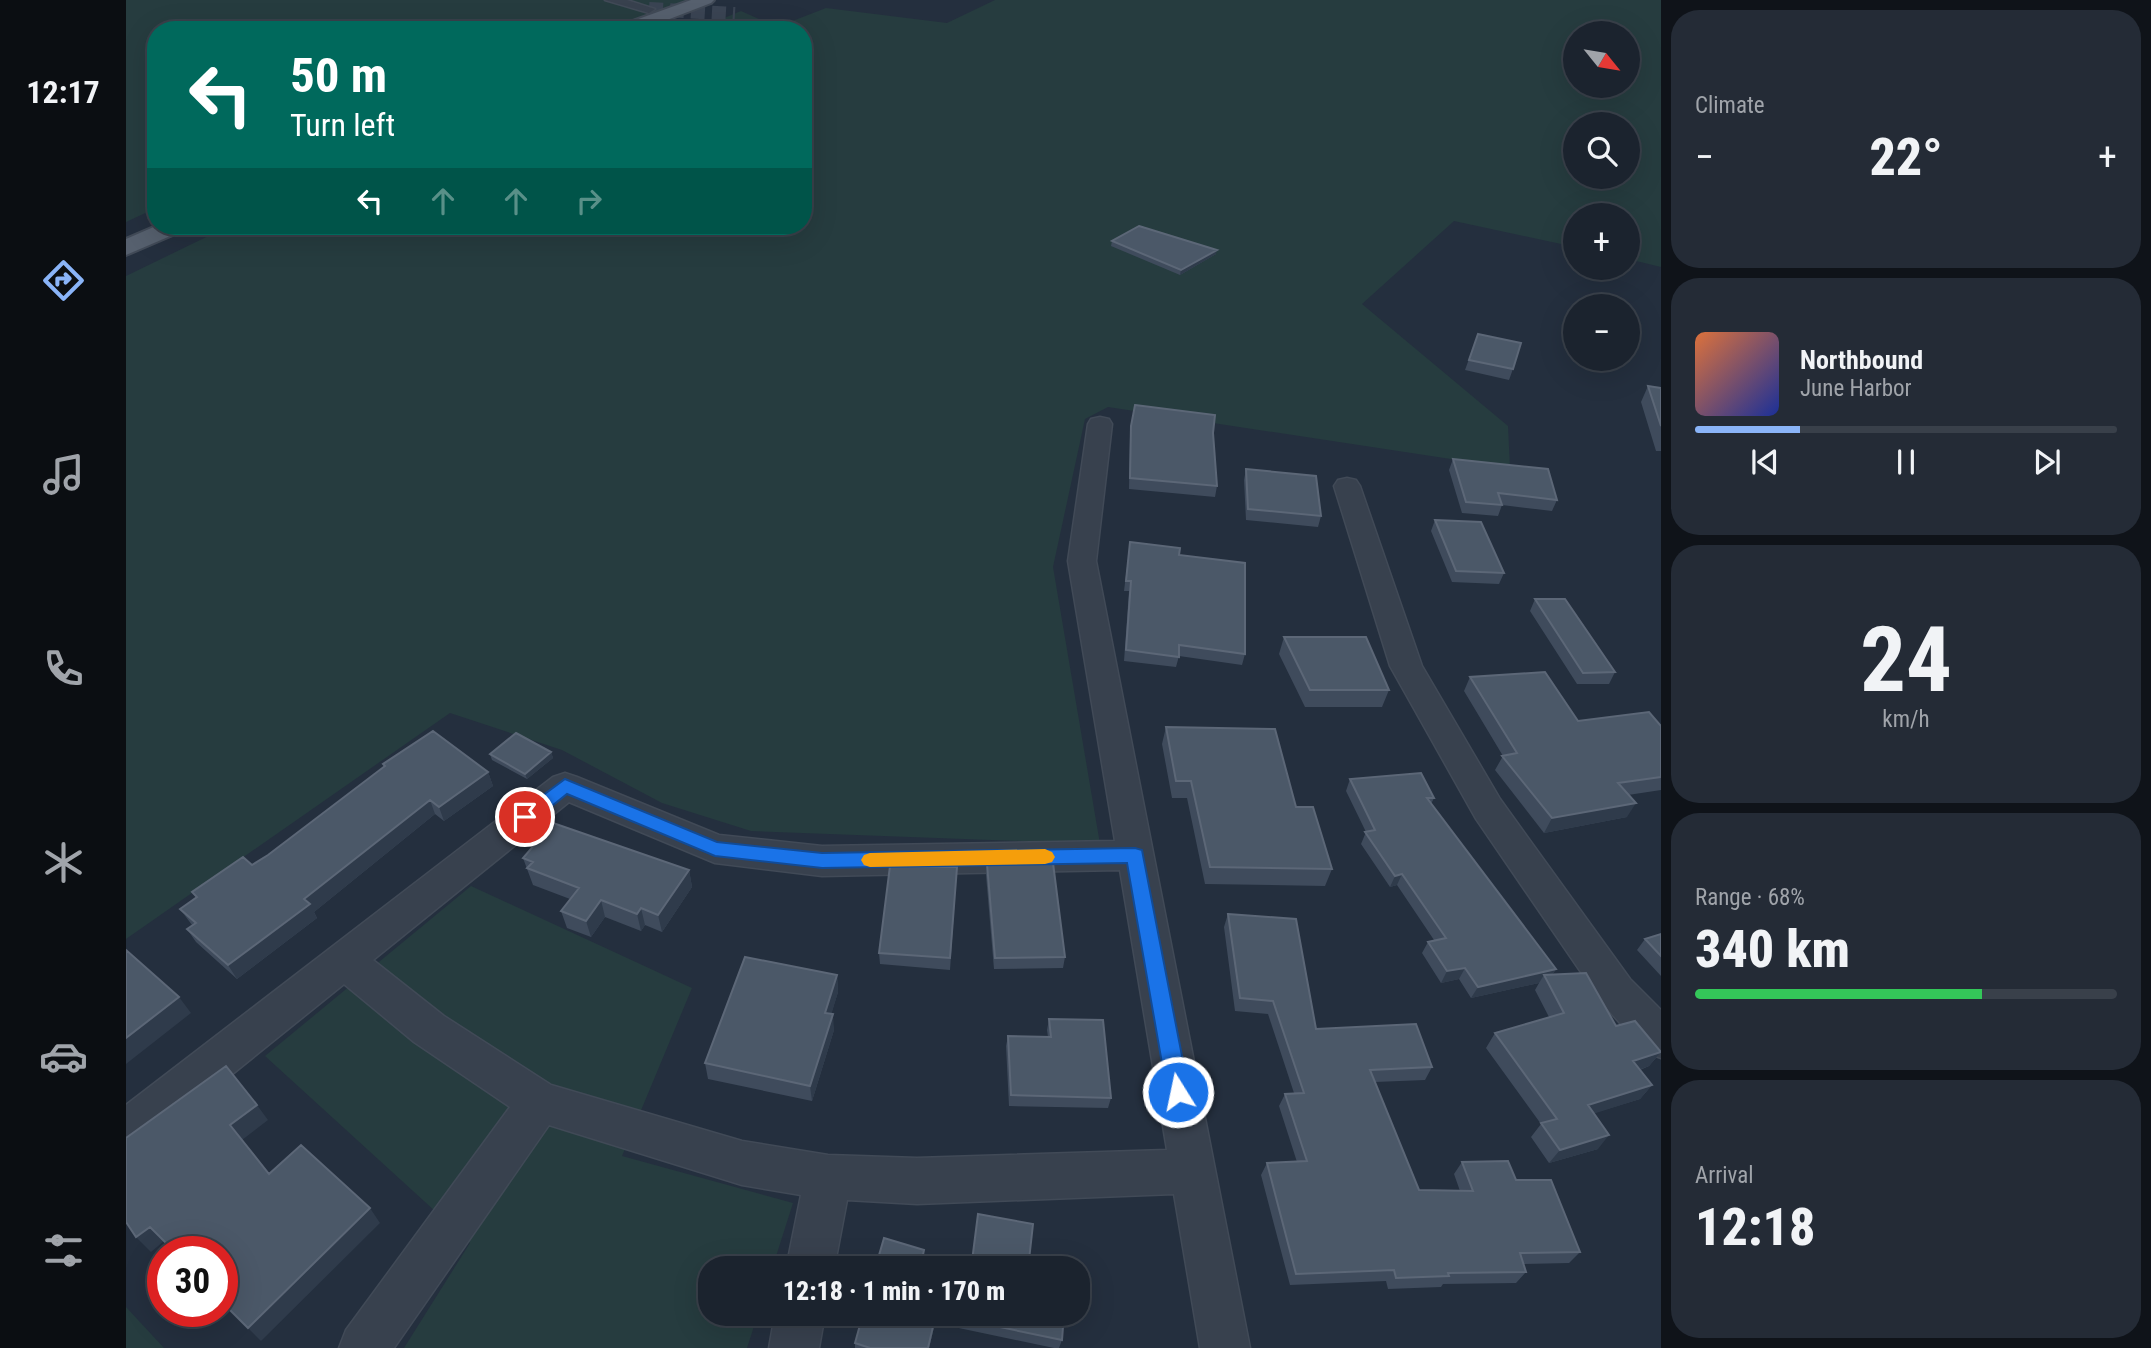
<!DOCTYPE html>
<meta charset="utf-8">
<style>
body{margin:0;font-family:"Roboto Condensed",sans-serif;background:#242b36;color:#f1f3f6;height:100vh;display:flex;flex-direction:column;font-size:26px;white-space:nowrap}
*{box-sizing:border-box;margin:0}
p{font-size:23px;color:#a0a4aa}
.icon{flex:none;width:38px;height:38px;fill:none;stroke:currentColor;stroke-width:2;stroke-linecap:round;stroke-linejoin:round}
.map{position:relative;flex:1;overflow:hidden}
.panel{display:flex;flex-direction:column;gap:10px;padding:10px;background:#0f1319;width:490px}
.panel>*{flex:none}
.banner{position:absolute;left:21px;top:21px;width:665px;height:214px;border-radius:28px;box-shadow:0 7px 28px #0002,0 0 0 2px #39404a;background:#00695c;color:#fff;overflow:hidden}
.needle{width:46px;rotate:120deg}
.tools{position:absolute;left:1437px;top:21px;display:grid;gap:14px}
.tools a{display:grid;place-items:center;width:77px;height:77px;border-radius:50%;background:#1b232e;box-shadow:0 7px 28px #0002,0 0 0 2px #39404a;font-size:35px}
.speed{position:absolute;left:21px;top:1236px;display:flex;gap:14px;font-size:35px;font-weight:700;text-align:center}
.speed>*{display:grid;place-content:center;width:91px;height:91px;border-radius:50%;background:#1b232e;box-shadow:0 7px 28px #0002,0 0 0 2px #39404a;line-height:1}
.speed .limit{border:10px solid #d22;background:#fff;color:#111}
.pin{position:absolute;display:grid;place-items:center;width:60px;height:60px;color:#fff;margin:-30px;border:4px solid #fff;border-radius:50%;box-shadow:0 2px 7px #0007}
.me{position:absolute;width:77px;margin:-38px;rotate:350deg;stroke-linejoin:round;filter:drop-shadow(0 0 5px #0008)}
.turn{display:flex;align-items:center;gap:24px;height:147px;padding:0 28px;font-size:32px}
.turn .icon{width:91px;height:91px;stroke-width:2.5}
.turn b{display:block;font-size:49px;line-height:60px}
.lanes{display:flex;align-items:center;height:66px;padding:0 28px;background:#0003;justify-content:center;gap:35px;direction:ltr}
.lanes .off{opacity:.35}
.big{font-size:52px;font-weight:800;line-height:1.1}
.panel .tile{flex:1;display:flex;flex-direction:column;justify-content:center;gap:10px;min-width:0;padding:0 24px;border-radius:28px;background:#242b36}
.panel .dial{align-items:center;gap:0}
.dial b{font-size:91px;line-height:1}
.song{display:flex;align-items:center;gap:21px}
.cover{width:84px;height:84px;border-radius:10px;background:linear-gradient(135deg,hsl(20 70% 55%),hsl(230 70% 35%))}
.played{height:7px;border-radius:4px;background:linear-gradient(90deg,#8ab4f8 25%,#39404a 25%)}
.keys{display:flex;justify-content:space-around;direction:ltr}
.heat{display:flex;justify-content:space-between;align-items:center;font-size:38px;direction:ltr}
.charge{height:10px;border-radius:5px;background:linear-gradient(90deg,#34c759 68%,#39404a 0)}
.trip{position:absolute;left:572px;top:1256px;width:392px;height:70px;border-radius:28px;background:#1b232e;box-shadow:0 7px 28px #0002,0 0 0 2px #39404a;font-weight:800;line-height:70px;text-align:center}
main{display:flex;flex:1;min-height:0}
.dock{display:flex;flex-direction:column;width:126px;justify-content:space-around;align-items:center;background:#0b0e12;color:#a0a4aa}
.dock .icon{width:49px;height:49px}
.dock .active{color:#8ab4f8}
.dock b{font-size:32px;color:#f1f3f6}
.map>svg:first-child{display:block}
.green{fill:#263c3f;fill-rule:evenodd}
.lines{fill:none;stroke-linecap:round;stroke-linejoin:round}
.minor-tunnel{stroke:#3a4453;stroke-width:14;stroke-dasharray:14 7;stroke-linecap:butt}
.minor-casing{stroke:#414a57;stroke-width:3}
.primary-casing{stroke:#414a57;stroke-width:4}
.minor{fill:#38414e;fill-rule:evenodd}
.primary{fill:#56606e;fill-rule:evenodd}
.wall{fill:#3f4b5c}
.shaded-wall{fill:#2f3b4b}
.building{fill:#4b5868;stroke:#5c6777;stroke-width:2}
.route{fill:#1a73e8;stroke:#114b97;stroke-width:2}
.slow{fill:#f59e0b}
</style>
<main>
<nav class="dock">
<b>12:17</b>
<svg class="icon active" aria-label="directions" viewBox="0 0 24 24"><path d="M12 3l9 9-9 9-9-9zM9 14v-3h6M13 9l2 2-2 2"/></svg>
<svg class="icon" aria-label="music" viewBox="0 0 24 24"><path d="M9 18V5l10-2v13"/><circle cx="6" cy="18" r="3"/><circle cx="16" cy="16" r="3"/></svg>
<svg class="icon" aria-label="phone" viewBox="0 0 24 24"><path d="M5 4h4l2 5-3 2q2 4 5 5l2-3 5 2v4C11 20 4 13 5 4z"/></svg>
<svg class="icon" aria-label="climate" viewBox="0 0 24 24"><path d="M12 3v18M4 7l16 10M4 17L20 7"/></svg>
<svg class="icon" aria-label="car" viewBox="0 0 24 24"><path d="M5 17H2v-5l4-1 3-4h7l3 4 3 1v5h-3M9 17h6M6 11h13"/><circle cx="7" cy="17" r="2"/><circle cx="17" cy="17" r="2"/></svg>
<svg class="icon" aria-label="filters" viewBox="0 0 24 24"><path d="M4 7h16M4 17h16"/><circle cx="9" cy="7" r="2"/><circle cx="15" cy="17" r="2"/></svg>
</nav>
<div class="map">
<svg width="1535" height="1348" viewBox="0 0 1535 1348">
<rect width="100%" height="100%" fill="#242f3e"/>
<!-- green -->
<path class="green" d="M0 0H566L486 30H30V208L0 222Z
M869 0H1535V267L1502 259V215H1449V247L1328 221 1236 304 1382 426 1384 468 982 407 959 419 927 567 974 844 625 831 536 803 436 750 324 713 0 939V276L103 226H677V30H569L615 11 651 27 700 8 821 23ZM1449 33H1502V86H1449ZM1449 124H1502V177H1449Z
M345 886 566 988 496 1156 667 1203 646 1269H584V1314H632L621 1348H278L344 1243 139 1056Z
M0 1307 38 1348H0Z"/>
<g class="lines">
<!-- minor-tunnel -->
<path class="minor-tunnel" d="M523 9 609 14"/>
<!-- minor casing -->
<g class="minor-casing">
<path id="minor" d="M479 0H501L529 9 523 13Z
M974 417 983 419 986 424 970 561 1124 1348H1074L1048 1194 791 1204 721 1200 708 1269H660L675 1195 616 1185 423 1125 268 1348H213L220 1330 384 1107 288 1042 218 984 16 1147 0 1153V1105L427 777 439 773 451 777 593 835 696 846 989 841 942 561 962 424 965 419ZM443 802 589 863 696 876 994 870 1041 1150 791 1158 702 1155 616 1141 425 1085 318 1016 247 960Z
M1221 478 1230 480 1234 486 1296 666 1374 799 1504 979 1535 1010V1058L1520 1052 1476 1003 1350 819 1264 666 1208 486 1212 480Z
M649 1314H699L693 1348H643Z"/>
</g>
<!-- primary casing -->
<g class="primary-casing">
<path id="primary" d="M565 0H588L585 3 515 30H491L493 26Z
M30 226H60L56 231 0 255V239Z"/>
</g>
<!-- minor -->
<use href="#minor" class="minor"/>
<!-- primary -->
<use href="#primary" class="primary"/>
</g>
<!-- wall -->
<path class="wall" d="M986 241 1090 254 1054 275 985 246Z
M1352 334 1387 369 1383 380 1339 370Z
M1522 386 1535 388V451H1530L1515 402Z
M1009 405 1087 433 1091 486 1089 497 1003 489 1004 436Z
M1327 459 1431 500 1426 511 1376 505 1372 516 1336 513 1323 470Z
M1120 469 1195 516 1192 527 1120 520 1118 480Z
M1309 520 1378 573 1373 584 1326 582 1305 531Z
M1004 542 1053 555 1119 654 1116 665 1053 656 1050 667 998 661 1003 591H998Z
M1409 599 1489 672 1483 684H1451L1404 611Z
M1158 637 1263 690 1256 707H1179L1153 654Z
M1344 677 1452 721 1535 726V790L1502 795 1501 817 1418 833 1369 770 1377 756 1338 691Z
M1040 727 1170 807 1206 869 1199 886 1079 884 1061 798H1046L1036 744Z
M425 752 427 758 401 779 366 760 364 754Z
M257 764 362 772 367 786 318 821 309 814 188 912 191 918 111 979 70 942 61 929 66 925 54 909 70 898 66 892 126 865 142 855 258 767Z
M1224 779 1308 798 1305 804 1430 969 1426 975 1490 1026 1535 1052 1523 1066 1514 1070 1526 1085 1514 1099 1468 1113 1472 1149 1423 1163 1405 1137 1415 1124 1360 1048 1369 1033 1423 1017 1409 990 1413 983 1345 998 1333 979 1315 983 1296 953 1302 942 1308 940 1271 885 1264 887 1235 844 1240 832 1220 791Z
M397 858 563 870 566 887 536 932 519 925 515 931 479 917 465 937 441 928 435 911 444 899 407 885Z
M861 864 939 957 937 968 868 969 860 875Z
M831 867 824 970 754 964 753 953Z
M1102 914 1190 1029 1306 1067 1299 1080 1249 1082 1293 1190 1334 1191 1328 1174 1336 1162 1390 1180 1454 1252 1443 1263 1397 1264 1400 1272 1390 1283 1317 1284 1315 1287 1262 1289 1260 1281 1164 1285 1135 1175 1141 1163 1171 1162 1153 1106 1159 1094 1168 1093 1142 1014 1109 1011 1098 927Z
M1535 934V976L1511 950 1519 939Z
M711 975 712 992 705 1014 708 1030 686 1101 582 1079 579 1063Z
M923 1019 985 1098 982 1108 883 1106 880 1046 882 1036 922 1037 921 1030Z
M737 1314H938L936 1340 933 1348H928L809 1323 803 1348H729V1343Z"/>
<!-- shaded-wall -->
<path class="shaded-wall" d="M1091 250 1090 254 1054 275 1055 270Z
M425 752 427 758 401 779 399 774Z
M362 772 367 786 318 821 313 807Z
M304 800 309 814 188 912 191 918 111 979 102 965 178 899Z
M1510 803 1501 817 1418 833 1426 818Z
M563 870 566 887 536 932 532 915Z
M1276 874 1271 885 1264 887 1269 876Z
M475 900 479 917 465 937 460 921Z
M515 908 519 925 515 931 511 914Z
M1339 968 1333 979 1315 983 1321 971Z
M1430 969 1422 981 1418 975 1413 983 1345 998 1352 987Z
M711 975 712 992 701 1029 699 1013Z
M53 997 65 1013 0 1064V1038Z
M707 1014 708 1030 686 1101 684 1086Z
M1535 1052 1523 1066 1496 1076 1507 1061Z
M1526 1085 1514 1099 1451 1119 1462 1105Z
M131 1105 142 1120 116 1140 104 1125Z
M1483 1135 1472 1149 1423 1163 1434 1150Z
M244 1208 254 1223 135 1341 122 1328Z
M24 1227 38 1241 25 1252 10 1237Z
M798 1250V1259L796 1269H794Z
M810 1314 809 1323 803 1348H802Z"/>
<!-- building -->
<path class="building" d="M1013 226 1091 250 1055 270 986 241Z
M1352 334 1395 343 1387 369 1343 360Z
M1522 386 1535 388V426Z
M1009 405 1089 415 1087 433 1091 486 1004 478 1005 426Z
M1327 459 1422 469 1431 500 1372 493 1376 505 1340 502Z
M1120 469 1190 476 1195 516 1122 509Z
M1309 520 1355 522 1378 573 1330 571Z
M1004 542 1054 548 1053 555 1119 563V654L1053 645V657L1000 650 1005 581H1000Z
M1409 599H1439L1489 672 1457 673Z
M1158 637H1240L1263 690H1184Z
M1419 672 1452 721 1523 712 1535 726V777L1492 783 1510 803 1426 818 1376 756 1391 753 1344 677Z
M1040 727 1149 729 1170 807H1187L1206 869 1084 867 1065 781H1050Z
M307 731 362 772 313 807 304 800 178 899 184 904 102 965 61 929 70 923 54 909 71 897 66 892 117 857 126 865 142 855 259 766 257 764Z
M390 733 425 752 399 774 364 754Z
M1295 773 1308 798H1301L1430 969 1352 987 1339 968 1321 971 1302 942 1320 938 1276 874 1269 876 1239 832 1249 830 1224 779Z
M427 823 563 870 532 915 515 908 511 914 475 900 460 921 435 911 453 888 401 868 407 862 397 858Z
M927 863 939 957 869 958 861 864Z
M764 866 831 867 824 958 753 953Z
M1102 914 1170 919 1190 1029 1290 1024 1306 1067 1244 1070 1293 1190 1347 1191 1336 1162 1382 1161 1390 1180H1425L1454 1252 1394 1253 1400 1272 1322 1273 1323 1276 1270 1278 1268 1270 1170 1274 1141 1163 1181 1161 1159 1094 1178 1093 1147 1001 1114 998Z
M1535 934V956L1519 939Z
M0 950 53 997 0 1038Z
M619 957 711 975 699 1013 707 1014 684 1086 579 1063Z
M1460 973 1490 1026 1509 1021 1535 1052 1507 1061 1526 1085 1462 1105 1483 1135 1434 1150 1415 1123 1431 1119 1369 1033 1438 1013 1418 975Z
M923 1019 977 1020 985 1098 885 1095 882 1036 925 1037Z
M100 1066 131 1105 104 1125 143 1174 175 1145 244 1208 122 1328 96 1302V1251H48L24 1227 10 1237 0 1222V1138Z
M852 1214 907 1224 902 1269H845Z
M758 1238 798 1250 794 1269H749Z
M737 1314H810L802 1348H744L729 1343Z
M811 1314H938L936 1340Z"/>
<!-- route -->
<path class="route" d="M439 779 591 842 696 853 1009 848 1016 850 1063 1092 1060 1099 1052 1102 1044 1099 1041 1092 1001 863 696 868 589 856 441 794 406 822H393L390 817 393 813Z"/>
<!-- slow -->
<path class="slow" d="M919 849 926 852 929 857 926 862 919 864 744 867 738 865 735 860 738 855 744 853Z"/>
</svg>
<div class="tools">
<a><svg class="needle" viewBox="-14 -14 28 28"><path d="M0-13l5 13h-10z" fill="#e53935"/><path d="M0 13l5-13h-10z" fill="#a0a4aa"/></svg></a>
<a><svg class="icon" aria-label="search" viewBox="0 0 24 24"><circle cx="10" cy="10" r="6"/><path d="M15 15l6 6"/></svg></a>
<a>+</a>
<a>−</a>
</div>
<div class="speed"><div class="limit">30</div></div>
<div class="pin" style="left:399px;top:817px;background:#d93025"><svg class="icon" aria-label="arrive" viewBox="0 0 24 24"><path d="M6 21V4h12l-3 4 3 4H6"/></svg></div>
<svg class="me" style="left:1052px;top:1092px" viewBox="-20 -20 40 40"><circle r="17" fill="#1a73e8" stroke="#fff" stroke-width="3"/><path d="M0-11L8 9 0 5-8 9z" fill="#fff"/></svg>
<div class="trip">12:18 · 1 min · 170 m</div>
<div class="banner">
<div class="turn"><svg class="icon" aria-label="left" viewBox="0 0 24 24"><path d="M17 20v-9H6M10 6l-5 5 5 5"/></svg><div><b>50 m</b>Turn left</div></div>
<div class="lanes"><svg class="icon" aria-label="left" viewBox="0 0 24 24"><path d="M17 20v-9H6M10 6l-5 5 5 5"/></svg><svg class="icon off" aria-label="ahead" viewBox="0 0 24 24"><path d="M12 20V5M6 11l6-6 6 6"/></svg><svg class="icon off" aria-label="ahead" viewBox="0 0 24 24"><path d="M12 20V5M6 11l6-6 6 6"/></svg><svg class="icon off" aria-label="right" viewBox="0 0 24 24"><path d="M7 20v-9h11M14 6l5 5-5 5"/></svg></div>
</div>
</div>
<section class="panel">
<div class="tile"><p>Climate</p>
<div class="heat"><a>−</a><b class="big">22°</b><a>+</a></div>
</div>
<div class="tile">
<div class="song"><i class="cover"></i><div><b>Northbound</b><p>June Harbor</p></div></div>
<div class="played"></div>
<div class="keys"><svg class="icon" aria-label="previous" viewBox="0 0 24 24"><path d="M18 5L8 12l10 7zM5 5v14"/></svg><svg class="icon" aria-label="pause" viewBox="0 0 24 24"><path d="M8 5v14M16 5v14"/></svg><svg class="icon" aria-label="next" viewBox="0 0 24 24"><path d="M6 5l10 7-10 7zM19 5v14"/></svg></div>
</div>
<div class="tile dial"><b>24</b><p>km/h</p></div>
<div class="tile"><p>Range · 68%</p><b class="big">340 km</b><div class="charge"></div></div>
<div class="tile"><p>Arrival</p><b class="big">12:18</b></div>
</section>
</main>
